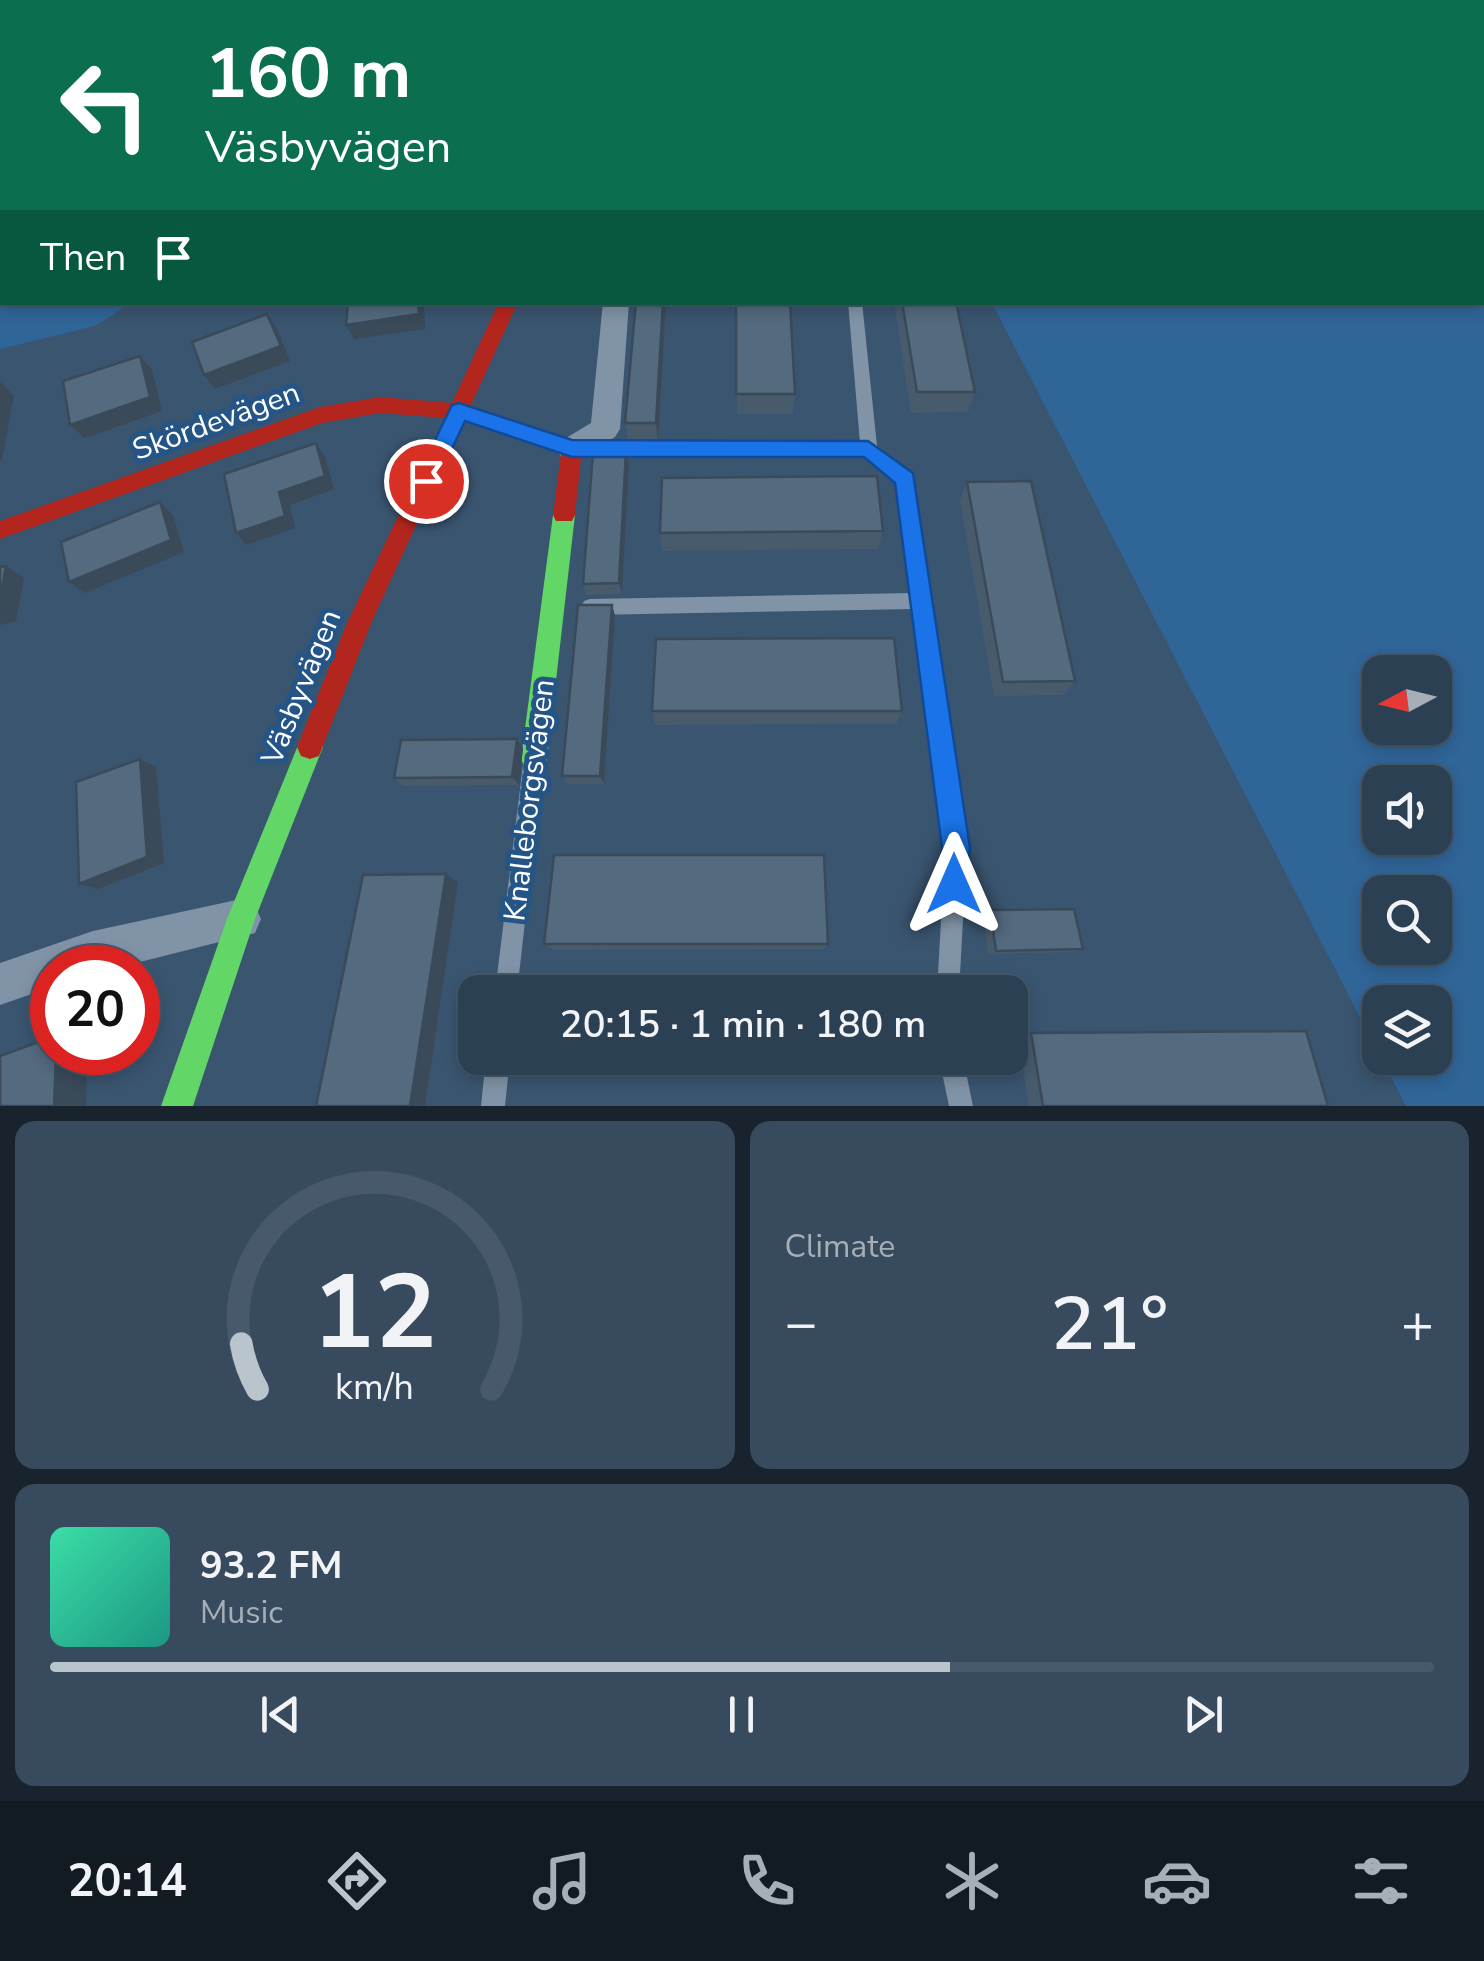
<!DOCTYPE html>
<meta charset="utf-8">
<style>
body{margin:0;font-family:"Nunito Sans",sans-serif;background:#384b5e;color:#f1f3f6;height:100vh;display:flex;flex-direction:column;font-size:38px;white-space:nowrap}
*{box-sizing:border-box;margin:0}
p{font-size:32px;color:#a6afb8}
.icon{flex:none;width:55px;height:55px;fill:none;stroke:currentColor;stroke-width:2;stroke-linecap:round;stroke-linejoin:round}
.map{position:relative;height:1106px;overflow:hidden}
.drawer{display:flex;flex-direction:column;gap:15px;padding:15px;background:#18232e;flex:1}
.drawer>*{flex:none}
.hud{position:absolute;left:0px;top:0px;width:1485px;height:305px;box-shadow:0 5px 15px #0003,0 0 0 2px #48596b;background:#0b6e4f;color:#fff;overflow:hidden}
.needle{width:65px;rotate:263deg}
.controls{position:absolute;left:1362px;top:655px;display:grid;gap:20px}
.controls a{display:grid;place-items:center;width:90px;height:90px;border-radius:20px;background:#2c4054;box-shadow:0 5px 15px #0003,0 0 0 2px #48596b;font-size:50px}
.speed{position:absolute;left:30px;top:945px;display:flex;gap:20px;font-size:50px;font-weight:700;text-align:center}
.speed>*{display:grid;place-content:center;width:130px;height:130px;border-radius:50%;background:#2c4054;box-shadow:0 5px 15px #0003,0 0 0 2px #48596b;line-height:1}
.speed .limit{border:15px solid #d22;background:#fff;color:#111}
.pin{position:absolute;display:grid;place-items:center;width:85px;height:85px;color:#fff;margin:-42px;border:5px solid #fff;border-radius:50%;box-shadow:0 2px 10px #0007}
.me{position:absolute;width:110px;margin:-55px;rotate:0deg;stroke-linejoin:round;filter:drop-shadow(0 0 8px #0008)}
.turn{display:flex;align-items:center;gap:35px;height:210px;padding:0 40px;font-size:45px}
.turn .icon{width:130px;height:130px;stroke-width:2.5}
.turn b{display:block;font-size:70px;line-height:85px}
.then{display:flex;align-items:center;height:95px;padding:0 40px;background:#0003;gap:20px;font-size:38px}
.big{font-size:75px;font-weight:600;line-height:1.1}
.drawer .widget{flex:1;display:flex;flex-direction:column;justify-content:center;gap:15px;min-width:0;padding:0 35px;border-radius:20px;background:#384b5e}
.drawer .dial{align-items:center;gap:0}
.dial svg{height:260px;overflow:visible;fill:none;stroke:#48596b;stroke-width:7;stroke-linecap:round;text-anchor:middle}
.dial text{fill:#f1f3f6;stroke:none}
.song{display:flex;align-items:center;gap:30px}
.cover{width:120px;height:120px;border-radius:15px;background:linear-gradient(135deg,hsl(160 70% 55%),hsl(170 70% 35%))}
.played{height:10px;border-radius:5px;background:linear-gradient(90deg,#bac4cd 65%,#48596b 65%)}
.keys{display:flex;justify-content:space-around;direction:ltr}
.heat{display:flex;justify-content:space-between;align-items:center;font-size:55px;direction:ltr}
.drawer .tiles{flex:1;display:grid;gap:15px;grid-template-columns:1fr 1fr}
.widget:last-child{grid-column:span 2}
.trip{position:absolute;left:458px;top:975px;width:570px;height:100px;border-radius:20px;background:#2c4054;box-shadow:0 5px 15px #0003,0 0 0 2px #48596b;font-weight:600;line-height:100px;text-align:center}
.dock{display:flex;height:160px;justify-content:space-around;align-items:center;background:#121a22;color:#a6afb8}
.dock .icon{width:70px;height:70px}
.dock .current{color:#bac4cd}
.dock b{font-size:45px;color:#f1f3f6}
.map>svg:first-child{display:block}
.green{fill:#306598;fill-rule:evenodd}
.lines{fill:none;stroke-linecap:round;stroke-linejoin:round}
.lane{fill:#8193a6;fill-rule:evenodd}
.street{fill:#8193a6;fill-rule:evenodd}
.fast{fill:#63d668;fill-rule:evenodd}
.jam{fill:#b3261e;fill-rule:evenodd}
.wall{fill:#475b6d}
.shaded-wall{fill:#3a4a59}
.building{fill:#536a7f;stroke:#3a4a59;stroke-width:2.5}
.route{fill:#1a73e8;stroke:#114b97;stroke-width:2.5}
.labels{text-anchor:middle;stroke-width:10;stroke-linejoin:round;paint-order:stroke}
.street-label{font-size:30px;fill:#fff;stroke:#245586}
</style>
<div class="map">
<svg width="1484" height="1106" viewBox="0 0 1484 1106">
<rect width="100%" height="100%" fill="#3a5570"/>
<!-- green -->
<path class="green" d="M780 0H1484V1106H1406L1381 1058H1435V1002H1380V1056L992 303 1482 302V2ZM1380 672H1435V728H1380ZM1380 782H1435V838H1380ZM1380 892H1435V948H1380Z
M0 74 2 302 131 303 95 326 0 349Z"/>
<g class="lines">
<!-- lane -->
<path class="lane" d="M848 302H862L877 446 913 479 930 595 934 601 932 606 967 848 959 992H937L945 848 914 609 590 615 584 613 581 607 584 601 590 599 912 593 897 482 866 455H572L564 449 572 443H860Z
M533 755 540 758 543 765 517 992H495L523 765 526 758Z
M486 1058H510L505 1106H481Z
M939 1058H963L973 1106H949Z"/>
<!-- street -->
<path class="street" d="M603 302H629L620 429 615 437 572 461 561 457 557 449 561 441 591 423Z
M241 899 255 905 261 919 255 933 116 968H52V987L0 1005V963L93 931Z"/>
<!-- fast -->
<path class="fast" d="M564 506 572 509 575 515 547 759 543 768 534 772 525 768 521 759 553 515 556 509Z
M310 735 319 738 323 747 255 919 193 1106H161L227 919 301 738Z"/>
<!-- jam -->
<path class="jam" d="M499 302H518L470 407 579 443 582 449 575 515 572 521H556L553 515 561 454 464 421 372 621 319 756 310 759 301 756 297 747 348 621 445 418 380 413 322 423 0 539V521L320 407 380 397 452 403Z"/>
</g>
<!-- wall -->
<path class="wall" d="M636 302H666L658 443H629L625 423Z
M736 302 795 394 793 414H737Z
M894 302H956L975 392 968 412 911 413Z
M629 465 622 594 586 595 583 584Z
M967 482 1075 681 1063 695 994 696 960 501Z
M883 531 878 549 662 551 660 533Z
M612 605 615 616 604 784H567L562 776Z
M652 711H902L896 724 655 725Z
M517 739 523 748 519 785 404 786 394 778Z
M990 910 1083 949 1073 952 988 954 983 915Z
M544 944H828L824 949 553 950Z
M1031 1033 1328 1106H1029L1018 1034Z"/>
<!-- shaded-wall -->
<path class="shaded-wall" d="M418 302H424L425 329 354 339 346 325Z
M663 302H666L658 443 656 423Z
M267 314 277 329 290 361 215 389 204 375Z
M140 356 152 370 162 411 85 438 70 425Z
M0 382 14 395 2 460 0 461Z
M316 443 325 457 334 489 290 505 295 528 247 545 236 533 279 492Z
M626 451 629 465 622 594 619 583Z
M160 502 173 515 184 552 85 593 69 582Z
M6 566 24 578 16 621 0 625V599Z
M612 605 615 616 604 784 600 776Z
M517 739 523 748 519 785 512 777Z
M140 759 156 767 164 863 98 889 79 884Z
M446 874 458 882 425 1106H410Z
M56 1052H87L86 1106H54Z"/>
<!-- building -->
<path class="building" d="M549 0H691V2H549Z
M348 302H418L419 314 346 325Z
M636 302H663L656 423H625Z
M736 302H790L795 394H736Z
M902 302H956L975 392H917Z
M267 314 281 346 204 375 192 342Z
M140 356 150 397 70 425 63 381Z
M316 443 325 476 279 492 285 516 236 533 224 474Z
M626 451 619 583 583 584 593 452Z
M877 476 883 531 660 533 662 478Z
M1031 481 1075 681 1003 682 967 482Z
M160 502 171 540 69 582 61 542Z
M6 566 0 599V567Z
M578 605H612L600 776H562Z
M894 638 902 711H652L656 639Z
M517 739 512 777 394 778 401 740Z
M140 759 147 857 79 884 76 782Z
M554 855H824L828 944H544Z
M446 874 410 1106H316L363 875Z
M1074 909 1083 949 996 951 990 910Z
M1306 1031 1328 1106H1043L1031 1033Z
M52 1037V1052H56L54 1106H0V1056Z"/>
<!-- route -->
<path class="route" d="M459 403 572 440 868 441 913 473 970 848 964 894 954 898 944 894 940 884 942 848 895 483 864 457H572L465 421 434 487H418L415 481 452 405Z"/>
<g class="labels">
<!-- street labels -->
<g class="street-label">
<text transform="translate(216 421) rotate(-20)" y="10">Skördevägen</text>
<text transform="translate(301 687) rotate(-68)" y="10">Väsbyvägen</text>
<text transform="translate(529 800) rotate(-83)" y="10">Knalleborgsvägen</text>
</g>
</g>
</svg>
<div class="controls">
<a><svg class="needle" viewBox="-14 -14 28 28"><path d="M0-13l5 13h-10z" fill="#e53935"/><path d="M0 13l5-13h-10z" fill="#a6afb8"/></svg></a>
<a><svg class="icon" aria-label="sound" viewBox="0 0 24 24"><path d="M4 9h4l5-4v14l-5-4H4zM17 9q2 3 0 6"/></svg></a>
<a><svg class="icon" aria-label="search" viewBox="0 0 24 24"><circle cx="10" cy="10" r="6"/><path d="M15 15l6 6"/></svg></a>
<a><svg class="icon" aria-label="layers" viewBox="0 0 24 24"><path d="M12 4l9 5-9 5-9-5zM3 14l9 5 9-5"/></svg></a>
</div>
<div class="speed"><div class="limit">20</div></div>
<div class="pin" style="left:426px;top:481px;background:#d93025"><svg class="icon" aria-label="arrive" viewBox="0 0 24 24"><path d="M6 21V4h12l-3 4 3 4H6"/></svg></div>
<svg class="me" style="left:954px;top:884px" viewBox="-20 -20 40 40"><path d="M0-17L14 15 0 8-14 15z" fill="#1a73e8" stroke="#fff" stroke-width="4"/></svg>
<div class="trip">20:15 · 1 min · 180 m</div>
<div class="hud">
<div class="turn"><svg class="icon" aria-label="left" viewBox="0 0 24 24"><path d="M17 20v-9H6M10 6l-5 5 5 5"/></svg><div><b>160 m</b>Väsbyvägen</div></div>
<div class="then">Then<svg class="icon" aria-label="arrive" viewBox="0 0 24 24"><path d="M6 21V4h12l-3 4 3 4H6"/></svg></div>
</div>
</div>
<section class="drawer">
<div class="tiles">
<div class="widget dial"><svg viewBox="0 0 100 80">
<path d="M14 69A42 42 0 1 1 86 69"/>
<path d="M14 69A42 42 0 0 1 9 55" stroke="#bac4cd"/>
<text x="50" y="56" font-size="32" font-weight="700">12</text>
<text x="50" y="72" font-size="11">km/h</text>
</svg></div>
<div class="widget"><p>Climate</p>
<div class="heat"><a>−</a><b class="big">21°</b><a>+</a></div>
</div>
<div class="widget">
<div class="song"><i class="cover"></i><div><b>93.2 FM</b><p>Music</p></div></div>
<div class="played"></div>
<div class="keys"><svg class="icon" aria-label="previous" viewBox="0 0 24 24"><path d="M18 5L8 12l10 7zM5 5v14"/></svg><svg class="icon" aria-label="pause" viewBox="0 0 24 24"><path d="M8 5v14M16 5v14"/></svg><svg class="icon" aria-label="next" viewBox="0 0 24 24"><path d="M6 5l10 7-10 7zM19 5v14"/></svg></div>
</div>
</div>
</section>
<nav class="dock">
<b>20:14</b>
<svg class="icon current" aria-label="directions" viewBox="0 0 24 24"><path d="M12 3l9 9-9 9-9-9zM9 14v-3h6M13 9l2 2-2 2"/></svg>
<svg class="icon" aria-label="music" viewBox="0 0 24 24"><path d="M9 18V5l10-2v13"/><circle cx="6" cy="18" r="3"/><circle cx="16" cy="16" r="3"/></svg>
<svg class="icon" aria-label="phone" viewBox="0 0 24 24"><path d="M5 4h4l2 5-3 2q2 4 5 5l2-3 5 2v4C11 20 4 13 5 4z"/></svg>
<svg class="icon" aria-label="climate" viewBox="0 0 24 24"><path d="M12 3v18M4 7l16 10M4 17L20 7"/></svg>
<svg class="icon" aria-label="car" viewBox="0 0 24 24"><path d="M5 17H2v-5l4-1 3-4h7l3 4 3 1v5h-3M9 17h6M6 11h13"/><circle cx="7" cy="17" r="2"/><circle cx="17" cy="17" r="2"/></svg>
<svg class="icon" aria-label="filters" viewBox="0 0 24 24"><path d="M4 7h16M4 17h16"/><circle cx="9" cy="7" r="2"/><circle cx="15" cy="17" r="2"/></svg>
</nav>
